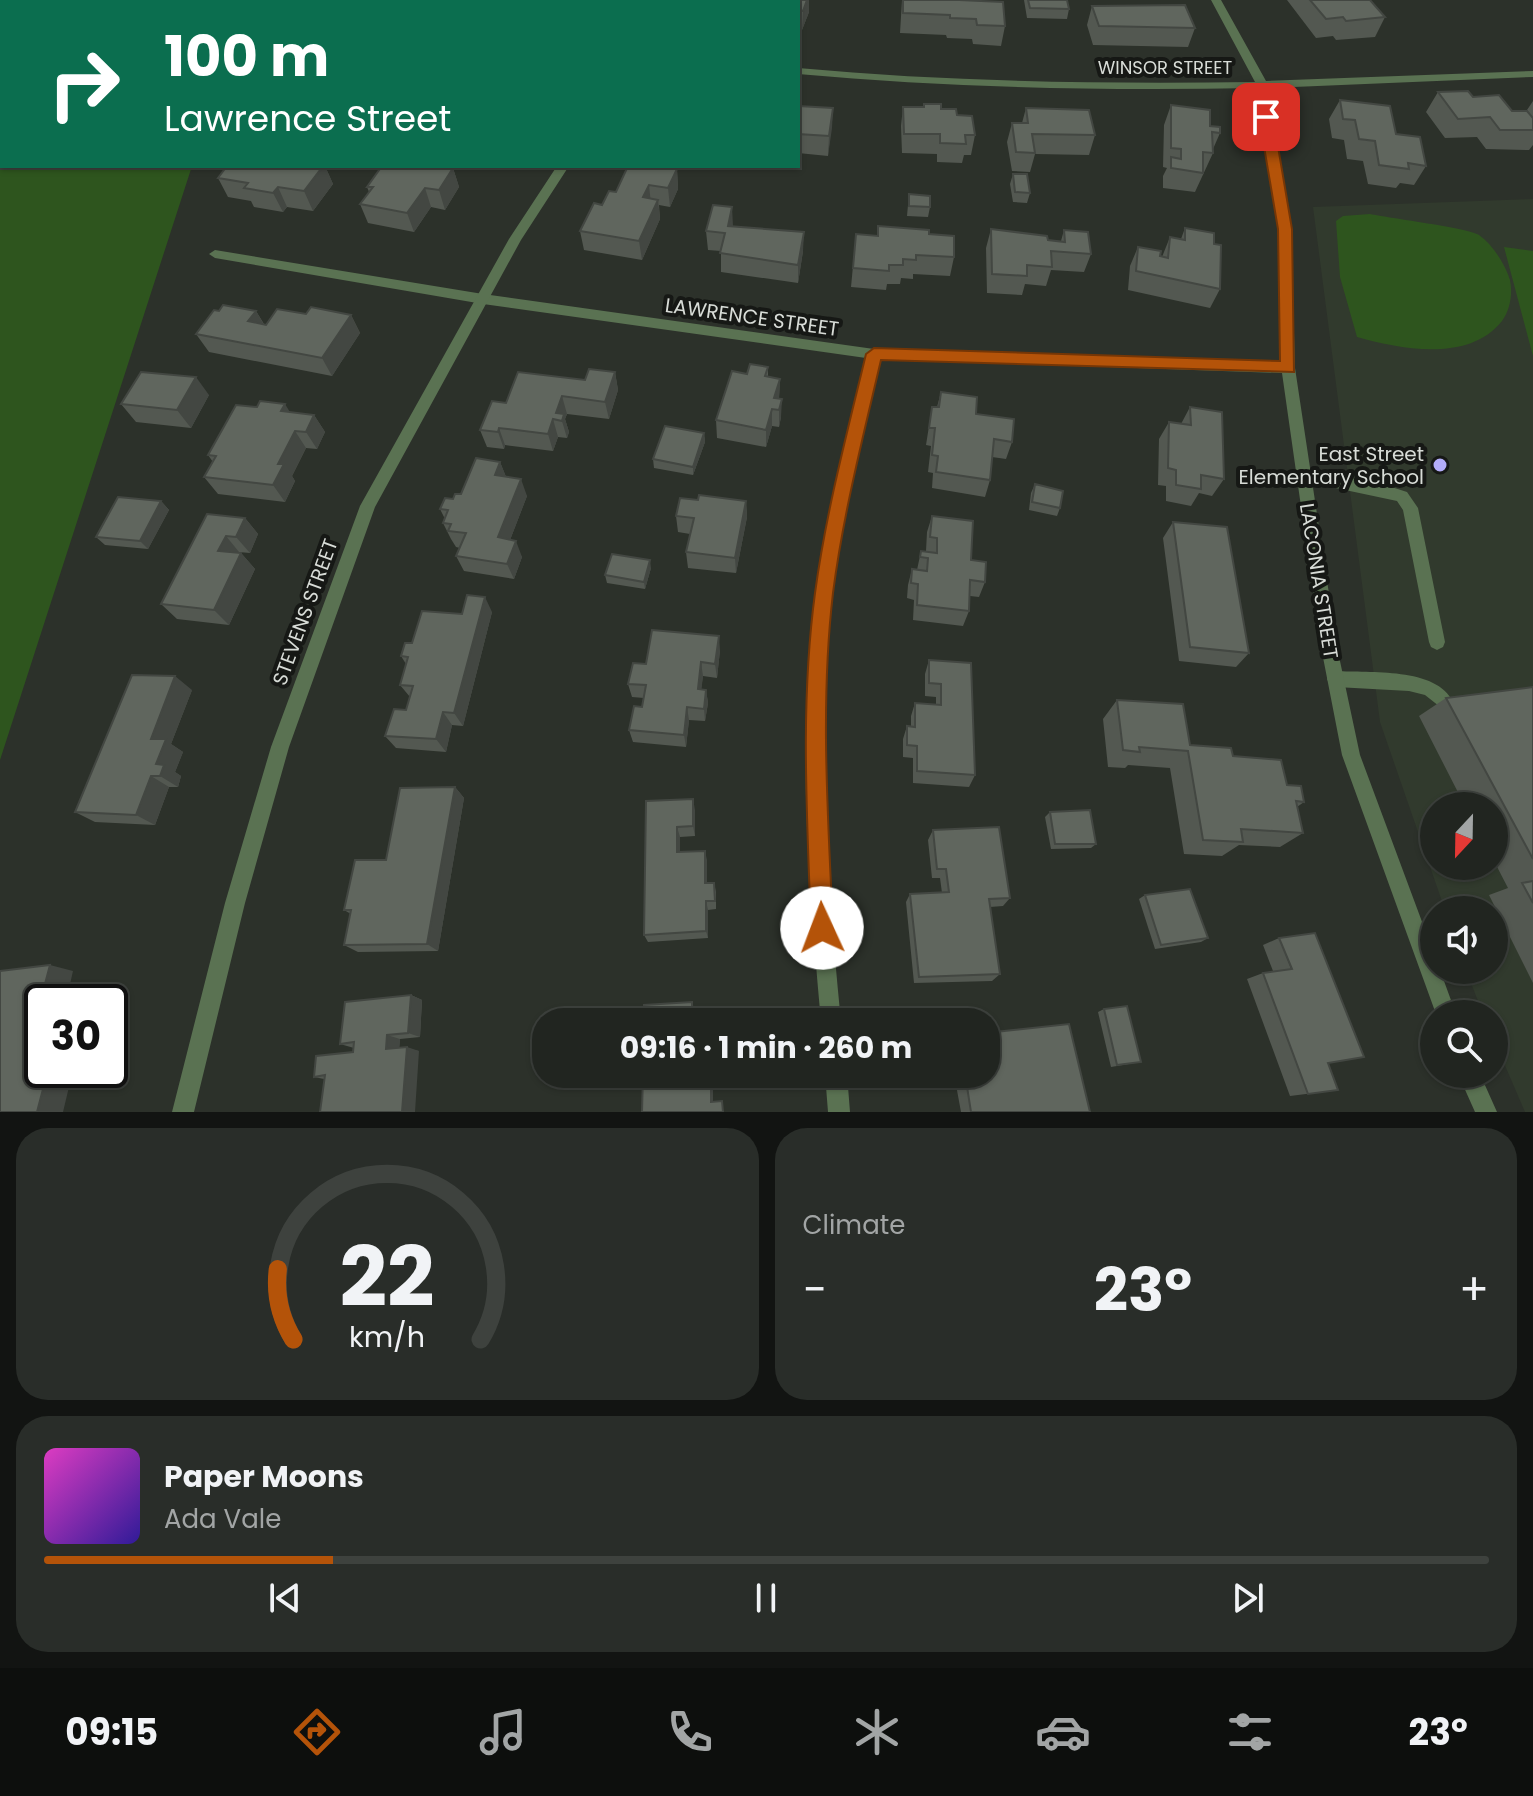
<!DOCTYPE html>
<meta charset="utf-8">
<style>
body{margin:0;font-family:Poppins,sans-serif;background:#292d29;color:#f1f3f6;height:100vh;display:flex;flex-direction:column;font-size:30px;white-space:nowrap}
*{box-sizing:border-box;margin:0}
p{font-size:26px;color:#a2a5a5}
.icon{flex:none;width:44px;height:44px;fill:none;stroke:currentColor;stroke-width:2;stroke-linecap:round;stroke-linejoin:round}
.map{position:relative;height:1112px;overflow:hidden}
.side{display:flex;flex-direction:column;gap:16px;padding:16px;background:#121412;flex:1}
.side>*{flex:none}
.guide{position:absolute;left:0px;top:0px;width:800px;height:168px;box-shadow:0 2px 6px #0004,0 0 0 2px #3e423e;background:#0b6e4f;color:#fff;overflow:hidden}
.needle{width:52px;rotate:202deg}
.fabs{position:absolute;left:1420px;top:792px;display:grid;gap:16px}
.fabs a{display:grid;place-items:center;width:88px;height:88px;border-radius:50%;background:#212520;box-shadow:0 2px 6px #0004,0 0 0 2px #3e423e;font-size:40px}
.speed{position:absolute;left:24px;top:984px;display:flex;gap:16px;font-size:40px;font-weight:700;text-align:center}
.speed>*{display:grid;place-content:center;width:104px;height:104px;border-radius:50%;background:#212520;box-shadow:0 2px 6px #0004,0 0 0 2px #3e423e;line-height:1}
.speed .limit{border:4px solid #111;border-radius:12px;background:#fff;color:#111}
.pin{position:absolute;display:grid;place-items:center;width:68px;height:68px;color:#fff;margin:-34px;border-radius:16px;box-shadow:0 4px 12px #0006}
.me{position:absolute;width:88px;margin:-44px;rotate:358deg;stroke-linejoin:round;filter:drop-shadow(0 0 6px #0008)}
.turn{display:flex;align-items:center;gap:28px;height:168px;padding:0 32px;font-size:36px}
.turn .icon{width:104px;height:104px;stroke-width:2.5}
.turn b{display:block;font-size:56px;line-height:68px}
.big{font-size:60px;font-weight:700;line-height:1.1}
.side .tile{flex:1;display:flex;flex-direction:column;justify-content:center;gap:12px;min-width:0;padding:0 28px;border-radius:32px;background:#292d29}
.side .dial{align-items:center;gap:0}
.dial svg{height:208px;overflow:visible;fill:none;stroke:#3e423e;stroke-width:7;stroke-linecap:round;text-anchor:middle}
.dial text{fill:#f1f3f6;stroke:none}
.song{display:flex;align-items:center;gap:24px}
.cover{width:96px;height:96px;border-radius:12px;background:linear-gradient(135deg,hsl(310 70% 55%),hsl(250 70% 35%))}
.played{height:8px;border-radius:4px;background:linear-gradient(90deg,#b45309 20%,#3e423e 20%)}
.keys{display:flex;justify-content:space-around;direction:ltr}
.heat{display:flex;justify-content:space-between;align-items:center;font-size:44px;direction:ltr}
.side .tiles{flex:1;display:grid;gap:16px;grid-template-columns:1fr 1fr}
.tile:last-child{grid-column:span 2}
.trip{position:absolute;left:532px;top:1008px;width:468px;height:80px;border-radius:32px;background:#212520;box-shadow:0 2px 6px #0004,0 0 0 2px #3e423e;font-weight:700;line-height:80px;text-align:center}
.tabs{display:flex;height:128px;justify-content:space-around;align-items:center;background:#0d0f0d;color:#a2a5a5}
.tabs .icon{width:56px;height:56px}
.tabs .current{color:#b45309}
.tabs b{font-size:36px;color:#f1f3f6}
.map>svg:first-child{display:block}
.built{fill:#313a2d;fill-rule:evenodd}
.green{fill:#2e551e}
.lines{fill:none;stroke-linecap:round;stroke-linejoin:round}
.service{fill:#5a7252;fill-rule:evenodd}
.minor{fill:#5a7252;fill-rule:evenodd}
.tertiary{fill:#5a7252;fill-rule:evenodd}
.wall{fill:#535851}
.shaded-wall{fill:#434742}
.building{fill:#60665e;stroke:#434742;stroke-width:2}
.route{fill:#b45309;stroke:#753606;stroke-width:2}
.poi-dot{fill:#b3adf9;stroke:#161815;stroke-width:3}
.labels{text-anchor:middle;stroke-width:8;stroke-linejoin:round;paint-order:stroke}
.far-street-label{font-size:18px;fill:#d8dcd7;stroke:#161815}
.street-label{font-size:20px;fill:#d8dcd7;stroke:#161815}
.poi-label{font-size:20px;fill:#d8dcd7;stroke:#161815;text-anchor:end}
</style>
<div class="map">
<svg width="1533" height="1112" viewBox="0 0 1533 1112">
<rect width="100%" height="100%" fill="#2c312a"/>
<!-- built -->
<path class="built" d="M1533 199V1112H1525L1494 1040V1014H1483L1466 970H1494V910H1445L1380 722 1313 207ZM1434 806H1494V866H1434Z"/>
<!-- green -->
<path class="green" d="M0 0H439L2 2V166H192L0 760Z
M1370 214C1389 218 1468 228 1479 235 1493 245 1505 264 1510 280 1513 294 1510 310 1502 321 1469 363 1400 349 1357 337L1340 277 1336 221 1343 216Z
M1504 247 1533 251V356Z"/>
<g class="lines">
<!-- service -->
<path class="service" d="M1303 470 1379 483 1407 492 1418 508 1445 642 1443 647 1437 650 1431 647 1429 642 1403 510 1397 501 1298 480 1295 476Z
M1336 671C1369 673 1437 667 1453 702L1450 708 1444 710 1425 695 1409 691 1336 687 1330 685 1327 679 1330 673Z"/>
<!-- minor -->
<path class="minor" d="M1211 0H1221L1266 81 1533 71V77L1268 88 1291 229 1295 368 1337 647 1360 755 1434 954V970H1440L1456 1014H1436L1342 755 1321 647 1282 373 880 359C858 454 834 549 827 646 818 771 829 897 841 1022H821C810 897 799 770 810 645 818 547 844 453 866 358L483 304 215 258 209 254 215 250 483 294 874 349 1281 363 1279 229 1257 88C1104 91 951 88 798 74V68C950 82 1102 84 1255 82Z
M825 1074H847L850 1112H828Z
M1458 1074H1480L1497 1112H1475Z"/>
<!-- tertiary -->
<path class="tertiary" d="M557 166H569L521 240 375 507 289 747 245 903 194 1112H172L225 903 271 747 360 506 509 239Z"/>
</g>
<!-- wall -->
<path class="wall" d="M717 0H809V12L802 30H798V2H717Z
M902 0H959L1005 26 1001 46 973 44 972 39 947 38 946 35 900 33Z
M1024 0H1067L1069 9 1067 19 1027 18Z
M1287 0H1370L1385 17 1375 37 1336 40 1333 36 1316 38Z
M1092 6 1195 28 1188 47 1093 45 1087 25Z
M1438 92 1473 97 1512 111 1530 114 1527 110 1533 101V145L1529 150 1486 149 1477 137 1445 138 1426 112Z
M1340 100 1396 134 1426 166 1414 185 1400 183 1396 188 1368 184 1363 161 1347 159 1344 140 1332 138 1329 119Z
M1171 105 1210 126 1220 133 1213 149V153L1195 192 1163 188V176L1167 168 1163 167 1164 125Z
M798 106 833 108 828 156 798 153Z
M903 107 941 109 957 115 975 135 971 155H964L962 163 937 162V154L902 153 901 126Z
M1026 108 1095 135 1089 155 1035 154 1030 172 1012 171 1007 142 1012 123H1022Z
M227 166H325L333 184 313 211 287 207 283 212 254 207 251 201 228 197 218 178Z
M418 168H453L459 187 445 210 431 207 414 232 368 223 360 204 369 192 367 187Z
M677 169 678 189 670 207 659 205 660 219 642 260 584 250 580 231 616 192Z
M1013 174 1030 193 1027 203 1013 202 1010 184Z
M909 194 930 207 928 217 907 216Z
M733 226 803 251 798 283 721 272V251L708 250 706 231Z
M878 226 929 234 954 257 950 276 913 274V279L901 278 900 284H887L886 290 851 287 856 234 877 236Z
M1185 228 1214 244 1220 289 1210 308 1128 290 1130 266 1138 247 1162 257 1170 237 1181 239Z
M991 229 1048 240 1061 241 1064 230 1091 254 1084 272 1051 270 1046 286 1025 284 1022 295 987 293 986 248Z
M219 311H256L264 324 266 325 306 314 351 315 360 333 332 376 209 352 196 334Z
M768 367V376L780 379 779 399 781 417 779 427 772 426 766 447 717 438 716 420 747 374Z
M615 372 618 390 609 419 567 414 565 419 569 432 567 438 558 437 553 451 505 445 504 449 487 447 480 430 506 403Z
M941 392 976 414 1012 442 1006 459 992 457 990 480 985 497 932 488 933 473 928 472 931 446 926 445 932 407H937Z
M209 395 191 428 136 422 121 404Z
M1190 407 1224 479 1212 496 1199 493 1191 506 1166 501V486L1158 485 1159 439 1169 422 1181 424Z
M290 412 314 415 325 432 317 449 306 448 292 476 295 481 285 502 218 494 204 477 213 462 208 455Z
M704 433 705 442 693 475 654 468 653 459Z
M500 462 506 477 527 496 510 540 522 557 514 579 464 571 456 556 460 548 456 547 451 539 443 523 445 519 440 509 453 499 461 494Z
M1035 484 1060 508 1057 516 1029 510 1031 493Z
M698 500 746 501 747 517 736 573 688 568 686 552 690 534 678 532 676 516Z
M161 501 169 510 148 549 105 545 96 537Z
M207 514 245 518 258 534 250 553 239 552V553H241L255 569 229 625 177 619 161 604Z
M932 516 971 560 985 582 979 597 970 596 969 611 963 626 913 620 914 600 907 598 908 585 912 569 917 570 921 551H926L927 532Z
M1173 522 1249 653 1236 667 1179 661 1163 538Z
M651 568 645 589 607 583 605 575Z
M492 612 463 726 452 725 446 752 396 748 385 736 406 710 410 697 400 685 406 664 401 656 412 643 462 614Z
M720 650 717 678 703 676 701 689 706 690 708 703 705 721 689 720 686 747 633 742 629 730 642 707 644 698 632 697 628 684 646 664Z
M929 660 971 663 975 775 969 787 913 783V758L903 757V739L907 726H911V716L915 703 936 705V697L925 696V674Z
M1533 687V983L1489 895 1508 888 1494 861V806H1465L1419 716 1446 698Z
M192 690 171 744 183 752 175 772 181 776 178 787H169L155 825 95 822 75 812Z
M1117 700 1190 745 1233 756 1287 785 1304 802 1297 807 1303 833 1280 847 1239 845 1222 856 1184 854 1170 768 1128 765 1125 768 1108 767 1103 719Z
M455 787 464 798 438 951 358 952 344 945 351 914 344 910 386 860Z
M646 801 695 810V836L680 837V852L707 860V883H714L716 892V909L708 910V938L648 942 644 935Z
M1050 812 1096 844 1091 848 1051 849 1045 817Z
M933 830 1010 898 1003 906 990 907 1000 974 992 981 914 983 906 902 910 894 942 893 940 878H932L928 840Z
M1145 895 1208 938 1201 942 1155 949 1139 899Z
M1279 938 1328 1063 1338 1090 1290 1096 1247 979 1263 973 1273 971 1263 945Z
M411 995 422 1000 420 1037 400 1039 399 1048 419 1051 324 1079 314 1077 353 1052 354 1048 340 1044Z
M1104 1009 1141 1062 1111 1067 1098 1012Z
M954 1074H986L1090 1112H961Z"/>
<!-- shaded-wall -->
<path class="shaded-wall" d="M807 0H809V12L802 30 803 11Z
M833 108 832 128 828 156 829 136Z
M323 166H325L333 184 313 211 304 191Z
M453 168 459 187 445 210 439 190Z
M677 169 678 189 670 207 668 188Z
M649 185 651 204 643 197Z
M278 187 287 207 283 212 273 193Z
M425 188 431 207 414 232 407 213Z
M658 200 660 219 642 260 639 241Z
M732 207 733 226H728Z
M804 232 803 251 798 283V265Z
M256 311 267 330 248 321Z
M351 315 360 333 332 376 322 358Z
M615 372 618 390 609 419 605 402Z
M196 377 209 395 191 428 177 410Z
M780 379 779 397 776 409 774 398Z
M562 396 567 414 565 419 569 432 567 438 562 421 556 413Z
M782 399 781 417 779 427V410Z
M285 404 296 422 281 411Z
M772 409V426L766 447V430Z
M314 415 325 432 317 449 306 432Z
M553 419 558 437 553 451 548 434Z
M499 428 505 445 504 449 498 432Z
M295 431 306 448 292 476 295 481 285 502 273 485 278 464Z
M704 433 705 442 693 475V467Z
M500 462 507 479 495 475Z
M521 479 527 496 505 553 498 537Z
M161 501 169 510 148 549 140 541Z
M746 501 747 517 736 573 735 558Z
M245 518 258 534 250 553 236 537Z
M226 536 239 552 232 567 218 551Z
M516 541 522 557 514 579 507 564Z
M241 553 255 569 229 625 214 610Z
M650 560 651 568 645 589 644 582Z
M485 597 492 612 463 726 454 713Z
M719 636 720 650 717 678 715 664Z
M701 662 703 676 700 702 698 689Z
M175 676 192 690 171 744 183 752 175 772 181 776 178 787 160 776 156 764 151 739Z
M706 690 708 703 705 721 704 709Z
M687 707 689 720 686 747 684 735Z
M443 712 452 725 446 752 436 739Z
M151 776 169 787 155 825 136 815Z
M455 787 464 798 438 951 427 944Z
M693 799 695 810V836L693 826Z
M677 827 680 837V862L677 852Z
M705 851 707 860V892L705 883Z
M706 901 708 910V938L706 931Z
M50 965 73 971 66 1002H42V1035L32 1033Z
M411 995 422 1000 420 1037 408 1033Z
M692 1002 694 1008V1022H692Z
M387 1035 400 1039 399 1053 386 1049Z
M407 1047 419 1051 415 1112H402Z
M48 1070H73L63 1112H37Z
M711 1074H713V1104L711 1102Z"/>
<!-- building -->
<path class="building" d="M522 0H583L582 2H520Z
M717 0H807L803 11 798 10V2H726Z
M903 0H959L1003 2 1005 26 977 25 976 19 950 18V15L903 13Z
M1028 0H1067L1069 9 1030 8Z
M1310 0H1370L1385 17 1346 21 1343 17 1326 19Z
M1185 5 1195 28 1099 26 1092 6Z
M1468 91 1473 97 1499 95 1512 111H1527L1533 118V130H1500L1490 117 1458 119 1438 92Z
M1340 100 1390 106 1396 134 1420 137 1426 166 1408 163 1409 169 1379 165 1375 141 1359 139 1355 120 1343 119Z
M924 104H941V109H956L957 115 972 116 975 135H965L966 144 940 143V134H904L903 107H924Z
M1171 105 1210 110V126L1220 127V133L1212 132 1213 153 1203 152V173L1171 168V157L1181 159V149L1171 148Z
M798 106 833 108 829 136 798 134Z
M1026 108 1089 110 1095 135 1032 134 1035 153 1016 152 1012 123H1028Z
M227 166H323L304 191 278 187 273 193 244 188 248 183 218 178Z
M382 166H406L423 169 425 166H442L453 168 439 190 425 188 407 213 360 204 373 187H367Z
M628 166H657L677 169 668 188 649 185 643 197 658 200 639 241 580 231 594 203 602 205 609 191 616 192Z
M1013 174H1027L1030 193 1015 192Z
M909 194 930 196V207L909 206Z
M713 205 732 207 728 226 804 232 798 265 720 253 725 233 706 231Z
M878 226 929 230V234L954 236V257L916 255V260L903 259V265H889V271L853 268 856 234 878 236Z
M1185 228 1214 233V244L1221 245 1220 289 1136 271 1138 247 1161 251 1160 256 1168 258 1170 237 1185 240Z
M991 229 1047 236 1048 240 1065 242 1064 230 1088 232 1091 254 1051 251 1052 267 1027 265V276L992 274Z
M223 305 256 311 248 321 266 325 277 309 306 314 311 307 351 315 322 358 196 334 214 310 219 311Z
M750 364 768 367 765 376 780 379 774 398 782 399 779 410 772 409 766 430 716 420 732 371 747 374Z
M589 369 615 372 605 402 562 396 556 413 564 414 562 421 553 419 548 434 499 428 498 432 480 430 492 401 506 403 518 372 585 380Z
M141 372 196 377 177 410 121 404Z
M941 392 977 397 976 414 1014 419 1012 442 994 439 990 480 936 472 938 456 932 455 935 428H929L932 407H939Z
M260 401 285 404 281 411 314 415 306 432 295 431 278 464H284L273 485 204 477 216 456 208 455 236 405 257 407Z
M1190 407 1222 412 1224 479 1201 475V489L1176 485V470L1168 468 1169 422 1191 425Z
M665 426 704 433 693 467 653 459Z
M476 458 500 462 495 475 521 479 498 537 516 541 507 564 456 556 466 533 448 531 451 524 443 523 448 510 440 509 445 498 453 499 455 494H461Z
M1035 484 1063 491 1060 508 1032 502Z
M699 495 746 501 735 558 686 552 694 518 676 516 680 498 698 500Z
M118 497 161 501 140 541 96 537Z
M207 514 245 518 236 537 226 536 218 551 241 553 214 610 161 604Z
M932 516 973 521 971 560 986 562 985 582 970 580 969 611 917 605 918 584 911 583 912 569 927 571 928 558 920 557 921 551 937 553V538L930 537Z
M1173 522 1227 527 1249 653 1190 647Z
M612 554 650 560 644 582 605 575Z
M467 595 485 597 454 713 443 712 436 739 385 736 394 709 406 710 413 686 400 685 408 657 401 656 405 643H412L422 611 462 614Z
M652 630 719 636 715 664 701 662 698 689 706 690 704 709 687 707 684 735 629 730 634 706 642 707 646 685 628 684 633 663 646 664Z
M929 660 971 663 975 775 917 771V746L907 745V726L915 727V703L941 705V684L929 683Z
M132 675 175 676 151 739H166L156 764 164 765 160 776H151L136 815 75 812Z
M1533 687V859L1446 698Z
M1117 700 1183 704 1190 745 1231 748 1233 756 1281 760 1287 785 1301 786 1304 802 1296 801 1303 833 1241 829 1243 842 1203 840 1188 751 1139 747 1140 752 1123 750Z
M455 787 427 944 344 945 351 910H344L355 860H386L400 788Z
M693 799V826L677 827V852L705 851V883H714L715 901H706V931L644 935 646 801Z
M1090 810 1096 844H1055L1050 812Z
M999 827 1010 898 989 899 1000 974 919 977 910 894 949 892 946 869H937L933 830Z
M1533 881V903L1522 883Z
M1190 889 1208 938 1161 945 1145 895Z
M1315 933 1364 1057 1328 1063 1338 1090 1308 1094 1263 973 1292 969 1279 938Z
M50 965 32 1033 42 1032V1070H48L37 1112H0V971Z
M411 995 408 1033 387 1035 386 1049 407 1047 402 1112H320L325 1075 314 1077 316 1056 353 1052 354 1042 340 1044 345 1002Z
M692 1002V1022H643L644 1005Z
M1127 1006 1141 1062 1117 1065 1104 1009Z
M1069 1024 1090 1112H971L965 1074H986V1033Z
M643 1074H711V1102L722 1101 723 1112H642Z"/>
<!-- route -->
<path class="route" d="M1266 113 1273 117 1292 229 1294 372 881 360C863 437 843 515 833 593 820 704 828 816 833 928L830 936 822 939 814 936 811 928C807 816 800 704 815 593 826 512 847 433 866 354L874 348 1280 361 1278 229 1259 117Z"/>
<!-- markers -->
<circle class="poi-dot" cx="1440" cy="465" r="8"/>
<g class="labels">
<!-- far-street labels -->
<g class="far-street-label">
<text x="1165" y="74">WINSOR STREET</text>
</g>
<!-- street labels -->
<g class="street-label">
<text transform="translate(752 317) rotate(8)" y="7">LAWRENCE STREET</text>
<text transform="translate(1319 581) rotate(81)" y="7">LACONIA STREET</text>
<text transform="translate(305 612) rotate(-70)" y="7">STEVENS STREET</text>
</g>
<!-- poi labels -->
<g class="poi-label">
<text x="1424" y="461">East Street<tspan x="1424" dy="23">Elementary School</tspan></text>
</g>
</g>
</svg>
<div class="fabs">
<a><svg class="needle" viewBox="-14 -14 28 28"><path d="M0-13l5 13h-10z" fill="#e53935"/><path d="M0 13l5-13h-10z" fill="#a2a5a5"/></svg></a>
<a><svg class="icon" aria-label="sound" viewBox="0 0 24 24"><path d="M4 9h4l5-4v14l-5-4H4zM17 9q2 3 0 6"/></svg></a>
<a><svg class="icon" aria-label="search" viewBox="0 0 24 24"><circle cx="10" cy="10" r="6"/><path d="M15 15l6 6"/></svg></a>
</div>
<div class="speed"><div class="limit">30</div></div>
<div class="pin" style="left:1266px;top:117px;background:#d93025"><svg class="icon" aria-label="arrive" viewBox="0 0 24 24"><path d="M6 21V4h12l-3 4 3 4H6"/></svg></div>
<svg class="me" style="left:822px;top:928px" viewBox="-20 -20 40 40"><circle r="19" fill="#fff"/><path d="M0-13L10 11 0 6-10 11z" fill="#b45309"/></svg>
<div class="trip">09:16 · 1 min · 260 m</div>
<div class="guide">
<div class="turn"><svg class="icon" aria-label="right" viewBox="0 0 24 24"><path d="M7 20v-9h11M14 6l5 5-5 5"/></svg><div><b>100 m</b>Lawrence Street</div></div>
</div>
</div>
<section class="side">
<div class="tiles">
<div class="tile dial"><svg viewBox="0 0 100 80">
<path d="M14 69A42 42 0 1 1 86 69"/>
<path d="M14 69A42 42 0 0 1 8 42" stroke="#b45309"/>
<text x="50" y="56" font-size="32" font-weight="700">22</text>
<text x="50" y="72" font-size="11">km/h</text>
</svg></div>
<div class="tile"><p>Climate</p>
<div class="heat"><a>−</a><b class="big">23°</b><a>+</a></div>
</div>
<div class="tile">
<div class="song"><i class="cover"></i><div><b>Paper Moons</b><p>Ada Vale</p></div></div>
<div class="played"></div>
<div class="keys"><svg class="icon" aria-label="previous" viewBox="0 0 24 24"><path d="M18 5L8 12l10 7zM5 5v14"/></svg><svg class="icon" aria-label="pause" viewBox="0 0 24 24"><path d="M8 5v14M16 5v14"/></svg><svg class="icon" aria-label="next" viewBox="0 0 24 24"><path d="M6 5l10 7-10 7zM19 5v14"/></svg></div>
</div>
</div>
</section>
<nav class="tabs">
<b>09:15</b>
<svg class="icon current" aria-label="directions" viewBox="0 0 24 24"><path d="M12 3l9 9-9 9-9-9zM9 14v-3h6M13 9l2 2-2 2"/></svg>
<svg class="icon" aria-label="music" viewBox="0 0 24 24"><path d="M9 18V5l10-2v13"/><circle cx="6" cy="18" r="3"/><circle cx="16" cy="16" r="3"/></svg>
<svg class="icon" aria-label="phone" viewBox="0 0 24 24"><path d="M5 4h4l2 5-3 2q2 4 5 5l2-3 5 2v4C11 20 4 13 5 4z"/></svg>
<svg class="icon" aria-label="climate" viewBox="0 0 24 24"><path d="M12 3v18M4 7l16 10M4 17L20 7"/></svg>
<svg class="icon" aria-label="car" viewBox="0 0 24 24"><path d="M5 17H2v-5l4-1 3-4h7l3 4 3 1v5h-3M9 17h6M6 11h13"/><circle cx="7" cy="17" r="2"/><circle cx="17" cy="17" r="2"/></svg>
<svg class="icon" aria-label="filters" viewBox="0 0 24 24"><path d="M4 7h16M4 17h16"/><circle cx="9" cy="7" r="2"/><circle cx="15" cy="17" r="2"/></svg>
<b>23°</b>
</nav>
